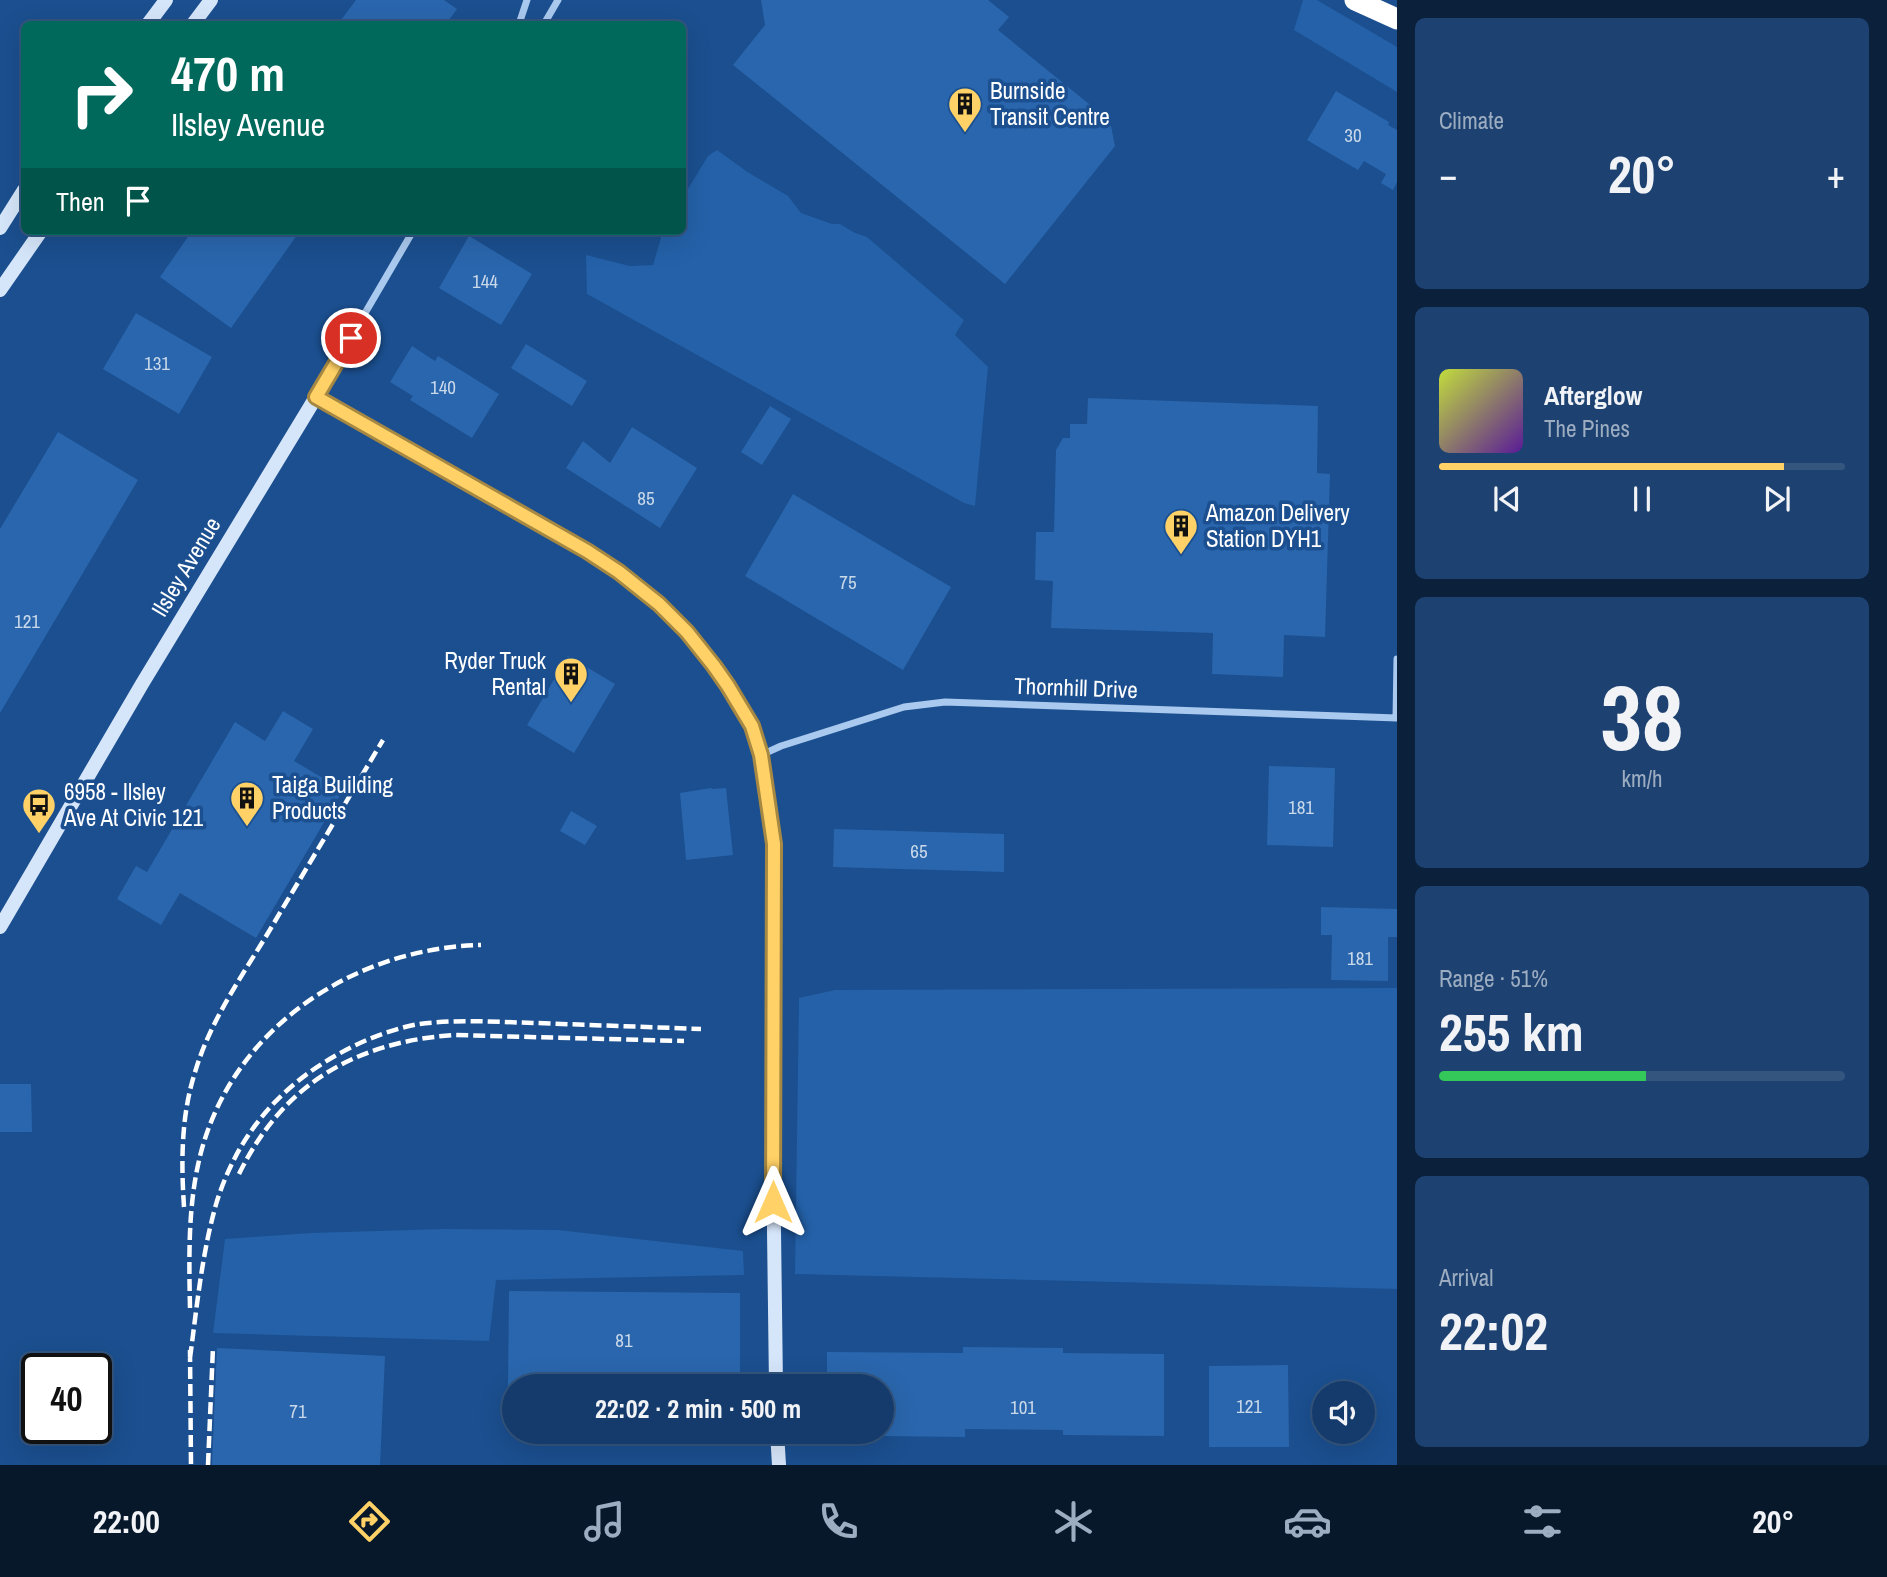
<!DOCTYPE html>
<meta charset="utf-8">
<style>
body{margin:0;font-family:"Archivo Narrow",sans-serif;background:#1d4271;color:#f1f3f6;height:100vh;display:flex;flex-direction:column;font-size:26px;white-space:nowrap}
*{box-sizing:border-box;margin:0}
p{font-size:23px;color:#9dadc1}
.icon{flex:none;width:38px;height:38px;fill:none;stroke:currentColor;stroke-width:2;stroke-linecap:round;stroke-linejoin:round}
.map{position:relative;flex:1;overflow:hidden}
.drawer{display:flex;flex-direction:column;gap:18px;padding:18px;background:#0b203b;width:490px}
.drawer>*{flex:none}
.top-card{position:absolute;left:21px;top:21px;width:665px;height:214px;border-radius:10px;box-shadow:0 7px 28px #0002,0 0 0 2px #33557e;background:#00695c;color:#fff;overflow:hidden}
.buttons{position:absolute;left:1312px;top:1381px;display:grid;gap:14px}
.buttons a{display:grid;place-items:center;width:63px;height:63px;border-radius:50%;background:#143b6b;box-shadow:0 7px 28px #0002,0 0 0 2px #33557e;font-size:35px}
.speed{position:absolute;left:21px;top:1353px;display:flex;gap:14px;font-size:35px;font-weight:700;text-align:center}
.speed>*{display:grid;place-content:center;width:91px;height:91px;border-radius:50%;background:#143b6b;box-shadow:0 7px 28px #0002,0 0 0 2px #33557e;line-height:1}
.speed .limit{border:4px solid #111;border-radius:10px;background:#fff;color:#111}
.pin{position:absolute;display:grid;place-items:center;width:60px;height:60px;color:#fff;margin:-30px;border:4px solid #fff;border-radius:50%;box-shadow:0 2px 7px #0007}
.me{position:absolute;width:77px;margin:-38px;rotate:0deg;stroke-linejoin:round;filter:drop-shadow(0 0 5px #0008)}
.turn{display:flex;align-items:center;gap:24px;height:147px;padding:0 35px;font-size:32px}
.turn .icon{width:91px;height:91px;stroke-width:2.5}
.turn b{display:block;font-size:49px;line-height:60px}
.then{display:flex;align-items:center;height:66px;padding:0 35px;background:#0003;gap:14px;font-size:26px}
.big{font-size:52px;font-weight:700;line-height:1.1}
.drawer .card{flex:1;display:flex;flex-direction:column;justify-content:center;gap:10px;min-width:0;padding:0 24px;border-radius:10px;background:#1d4271}
.drawer .dial{align-items:center;gap:0}
.dial b{font-size:91px;line-height:1}
.song{display:flex;align-items:center;gap:21px}
.cover{width:84px;height:84px;border-radius:10px;background:linear-gradient(135deg,hsl(70 70% 55%),hsl(270 70% 35%))}
.played{height:7px;border-radius:4px;background:linear-gradient(90deg,#ffd166 85%,#33557e 85%)}
.keys{display:flex;justify-content:space-around;direction:ltr}
.heat{display:flex;justify-content:space-between;align-items:center;font-size:38px;direction:ltr}
.charge{height:10px;border-radius:5px;background:linear-gradient(90deg,#34c759 51%,#33557e 0)}
.trip{position:absolute;left:502px;top:1374px;width:392px;height:70px;border-radius:35px;background:#143b6b;box-shadow:0 7px 28px #0002,0 0 0 2px #33557e;font-weight:700;line-height:70px;text-align:center}
.menu{display:flex;height:112px;justify-content:space-around;align-items:center;background:#08182b;color:#9dadc1}
.menu .icon{width:49px;height:49px}
.menu .on{color:#ffd166}
.menu b{font-size:32px;color:#f1f3f6}
main{display:flex;flex:1;min-height:0}
.map>svg:first-child{display:block}
.green{fill:#2461a8}
.building{fill:#2a66ad}
.lines{fill:none;stroke-linecap:round;stroke-linejoin:round}
.street{stroke:#a9c9ee;stroke-width:7}
.secondary{stroke:#d6e6fa;stroke-width:14}
.highway{stroke:#fff;stroke-width:21}
.rail{stroke:#fff;stroke-width:4.5;stroke-dasharray:12 5;stroke-linecap:butt}
.route-casing{stroke:#a68842;stroke-width:18}
.route{stroke:#ffd166;stroke-width:12}
.labels{text-anchor:middle;stroke-width:7;stroke-linejoin:round;paint-order:stroke}
.number-label{font-size:19px;fill:#cad9ea}
.poi-label{font-size:23px;fill:#fff;stroke:#1b4f8f;text-anchor:start}
.street-label{font-size:23px;fill:#fff;stroke:#1b4f8f}
</style>
<main>
<div class="map">
<svg width="1397" height="1465" viewBox="0 0 1397 1465">
<rect width="100%" height="100%" fill="#1b4f8f"/>
<!-- green -->
<path class="green" d="M1303 0H1317L1397 47V92L1294 30Z
M717 150 746 171 788 196 801 213 832 224H840L855 233 867 237 964 320 955 335 988 367 975 506 964 503 587 294 586 255 630 266 653 265 663 231H682L683 197 708 156Z
M1397 988V1289L795 1274 799 998 835 990Z
M443 1229 558 1230 743 1251 744 1275 496 1280 489 1341 213 1333 225 1239 311 1233Z"/>
<!-- building -->
<path class="building" d="M356 0H444L457 9 446 24H338Z
M761 0H988L1009 17 998 30 1110 121 1115 146 1005 284 733 65 765 25Z
M1336 91 1389 122 1388 125 1397 130V182L1393 190 1381 183 1386 174 1364 161 1358 170 1307 140Z
M192 231H300L231 328 160 277Z
M469 236 532 274 501 325 439 288Z
M136 313 212 357 179 414 103 369Z
M526 344 587 381 572 406 511 368Z
M412 346 435 361 438 356 499 394 472 438 410 400 413 396 390 382Z
M1088 398 1318 406 1317 473 1330 474 1325 637 1284 635 1283 677 1212 674 1213 633 1051 628 1053 581 1035 580 1036 532H1054L1056 450 1063 438H1070V424H1087Z
M770 406 791 419 762 465 741 452Z
M632 427 697 468 660 528 566 468 583 441 610 463Z
M58 432 138 480 0 713V529Z
M793 494 951 587 903 670 745 576Z
M568 656 615 684 574 753 527 725Z
M283 711 313 729 294 761 343 790 256 938 180 893 161 925 117 899 136 866 147 872 235 722 265 741Z
M1269 766 1335 768 1333 847 1267 845Z
M711 788 712 789 726 788 733 855 686 860 680 793Z
M571 811 597 826 585 845 560 831Z
M834 829 1004 834V872L833 867Z
M1321 907 1397 909V937H1388V981L1331 980 1332 935H1321Z
M0 1084H31L32 1132H0Z
M509 1291 740 1293V1386H508Z
M963 1347 1063 1348V1353L1164 1354V1436L1063 1435V1430L965 1429V1437L882 1436V1386H827V1352L963 1353Z
M217 1348 385 1356 380 1465H212Z
M1288 1365 1289 1447H1209V1366Z"/>
<g class="lines">
<!-- street -->
<path class="street" d="M519 24 527 0
M544 24 558 0
M316 397 413 231
M1396 718 1397 659
M761 755 781 746 904 707 945 702 1397 718"/>
<!-- secondary -->
<path class="secondary" d="M148 24 166 0
M193 24 211 0
M0 228 24 190
M0 290 41 231
M0 927 142 684 316 397 587 551 619 572 659 604 687 632 714 666 728 686 752 726 761 755 774 844 773 1153 776 1386
M777 1432 779 1465"/>
<!-- highway -->
<path class="highway" d="M1355 0 1397 19"/>
<!-- rail -->
<path class="rail" d="M239 1174C283 1084 355 1042 454 1035L684 1041
M184 1207C181 1161 181 1114 196 1069 211 1020 242 976 268 933 306 869 345 804 383 740
M190 1308C189 1260 188 1211 198 1165 226 1032 351 948 481 945
M190 1350 191 1465
M190 1358C197 1306 202 1252 217 1201 240 1129 286 1079 354 1046 374 1036 397 1028 419 1024 458 1019 498 1022 536 1023 591 1025 646 1027 701 1029
M208 1465 213 1347"/>
</g>
<g class="lines">
<!-- route casing -->
<g class="route-casing">
<path id="route" d="M351 338 316 397 587 551 619 572 659 604 687 632 714 666 728 686 752 726 761 755 774 844 773 1202"/>
</g>
<!-- route -->
<use href="#route" class="route"/>
</g>
<!-- icons -->
<defs>
<g id="building-pin" transform="scale(1.75)"><path d="M0 17L-7.5 6A9.5 9.5 0 1 1 7.5 6Z" fill="#ffd166" stroke="#1b4f8f"/><path d="M-4-6H4V6H1V3H-1V6H-4ZM-2.5-4.3h1.7v1.8h-1.7ZM.8-4.3h1.7v1.8H.8ZM-2.5-1h1.7V.8h-1.7ZM.8-1h1.7V.8H.8Z" fill="#111"/></g>
<g id="bus-pin" transform="scale(1.75)"><path d="M0 17L-7.5 6A9.5 9.5 0 1 1 7.5 6Z" fill="#ffd166" stroke="#1b4f8f"/><path d="M-5-6H5V4H4V6H2V4H-2V6H-4V4H-5ZM-3.5-4V0h7V-4ZM-3.5 1.2v1.5H-2V1.2ZM2 1.2v1.5H3.5V1.2Z" fill="#111"/></g>
</defs>
<g fill-rule="evenodd">
<use href="#building-pin" x="965" y="104"/>
<use href="#building-pin" x="1181" y="526"/>
<use href="#building-pin" x="571" y="674"/>
<use href="#building-pin" x="247" y="798"/>
<use href="#bus-pin" x="39" y="805"/>
</g>
<g class="labels">
<!-- number labels -->
<g class="number-label">
<text x="1353" y="142">30</text>
<text x="485" y="288">144</text>
<text x="157" y="370">131</text>
<text x="443" y="394">140</text>
<text x="646" y="505">85</text>
<text x="848" y="589">75</text>
<text x="27" y="628">121</text>
<text x="1301" y="814">181</text>
<text x="919" y="858">65</text>
<text x="1360" y="965">181</text>
<text x="624" y="1347">81</text>
<text x="1249" y="1413">121</text>
<text x="1023" y="1414">101</text>
<text x="298" y="1418">71</text>
</g>
<!-- poi labels -->
<g class="poi-label">
<text x="990" y="99">Burnside<tspan x="990" dy="26">Transit Centre</tspan></text>
<text x="1206" y="521">Amazon Delivery<tspan x="1206" dy="26">Station DYH1</tspan></text>
<text x="546" y="669" text-anchor="end">Ryder Truck<tspan x="546" dy="26">Rental</tspan></text>
<text x="272" y="793">Taiga Building<tspan x="272" dy="26">Products</tspan></text>
<text x="64" y="800">6958 - Ilsley<tspan x="64" dy="26">Ave At Civic 121</tspan></text>
</g>
<!-- street labels -->
<g class="street-label">
<text transform="translate(186 567) rotate(-59)" y="8">Ilsley Avenue</text>
<text transform="translate(1076 688) rotate(2)" y="8">Thornhill Drive</text>
</g>
</g>
</svg>
<div class="buttons">
<a><svg class="icon" aria-label="sound" viewBox="0 0 24 24"><path d="M4 9h4l5-4v14l-5-4H4zM17 9q2 3 0 6"/></svg></a>
</div>
<div class="speed"><div class="limit">40</div></div>
<div class="pin" style="left:351px;top:338px;background:#d93025"><svg class="icon" aria-label="arrive" viewBox="0 0 24 24"><path d="M6 21V4h12l-3 4 3 4H6"/></svg></div>
<svg class="me" style="left:773px;top:1202px" viewBox="-20 -20 40 40"><path d="M0-17L14 15 0 8-14 15z" fill="#ffd166" stroke="#fff" stroke-width="4"/></svg>
<div class="trip">22:02 · 2 min · 500 m</div>
<div class="top-card">
<div class="turn"><svg class="icon" aria-label="right" viewBox="0 0 24 24"><path d="M7 20v-9h11M14 6l5 5-5 5"/></svg><div><b>470 m</b>Ilsley Avenue</div></div>
<div class="then">Then<svg class="icon" aria-label="arrive" viewBox="0 0 24 24"><path d="M6 21V4h12l-3 4 3 4H6"/></svg></div>
</div>
</div>
<section class="drawer">
<div class="card"><p>Climate</p>
<div class="heat"><a>−</a><b class="big">20°</b><a>+</a></div>
</div>
<div class="card">
<div class="song"><i class="cover"></i><div><b>Afterglow</b><p>The Pines</p></div></div>
<div class="played"></div>
<div class="keys"><svg class="icon" aria-label="previous" viewBox="0 0 24 24"><path d="M18 5L8 12l10 7zM5 5v14"/></svg><svg class="icon" aria-label="pause" viewBox="0 0 24 24"><path d="M8 5v14M16 5v14"/></svg><svg class="icon" aria-label="next" viewBox="0 0 24 24"><path d="M6 5l10 7-10 7zM19 5v14"/></svg></div>
</div>
<div class="card dial"><b>38</b><p>km/h</p></div>
<div class="card"><p>Range · 51%</p><b class="big">255 km</b><div class="charge"></div></div>
<div class="card"><p>Arrival</p><b class="big">22:02</b></div>
</section>
</main>
<nav class="menu">
<b>22:00</b>
<svg class="icon on" aria-label="directions" viewBox="0 0 24 24"><path d="M12 3l9 9-9 9-9-9zM9 14v-3h6M13 9l2 2-2 2"/></svg>
<svg class="icon" aria-label="music" viewBox="0 0 24 24"><path d="M9 18V5l10-2v13"/><circle cx="6" cy="18" r="3"/><circle cx="16" cy="16" r="3"/></svg>
<svg class="icon" aria-label="phone" viewBox="0 0 24 24"><path d="M5 4h4l2 5-3 2q2 4 5 5l2-3 5 2v4C11 20 4 13 5 4z"/></svg>
<svg class="icon" aria-label="climate" viewBox="0 0 24 24"><path d="M12 3v18M4 7l16 10M4 17L20 7"/></svg>
<svg class="icon" aria-label="car" viewBox="0 0 24 24"><path d="M5 17H2v-5l4-1 3-4h7l3 4 3 1v5h-3M9 17h6M6 11h13"/><circle cx="7" cy="17" r="2"/><circle cx="17" cy="17" r="2"/></svg>
<svg class="icon" aria-label="filters" viewBox="0 0 24 24"><path d="M4 7h16M4 17h16"/><circle cx="9" cy="7" r="2"/><circle cx="15" cy="17" r="2"/></svg>
<b>20°</b>
</nav>
